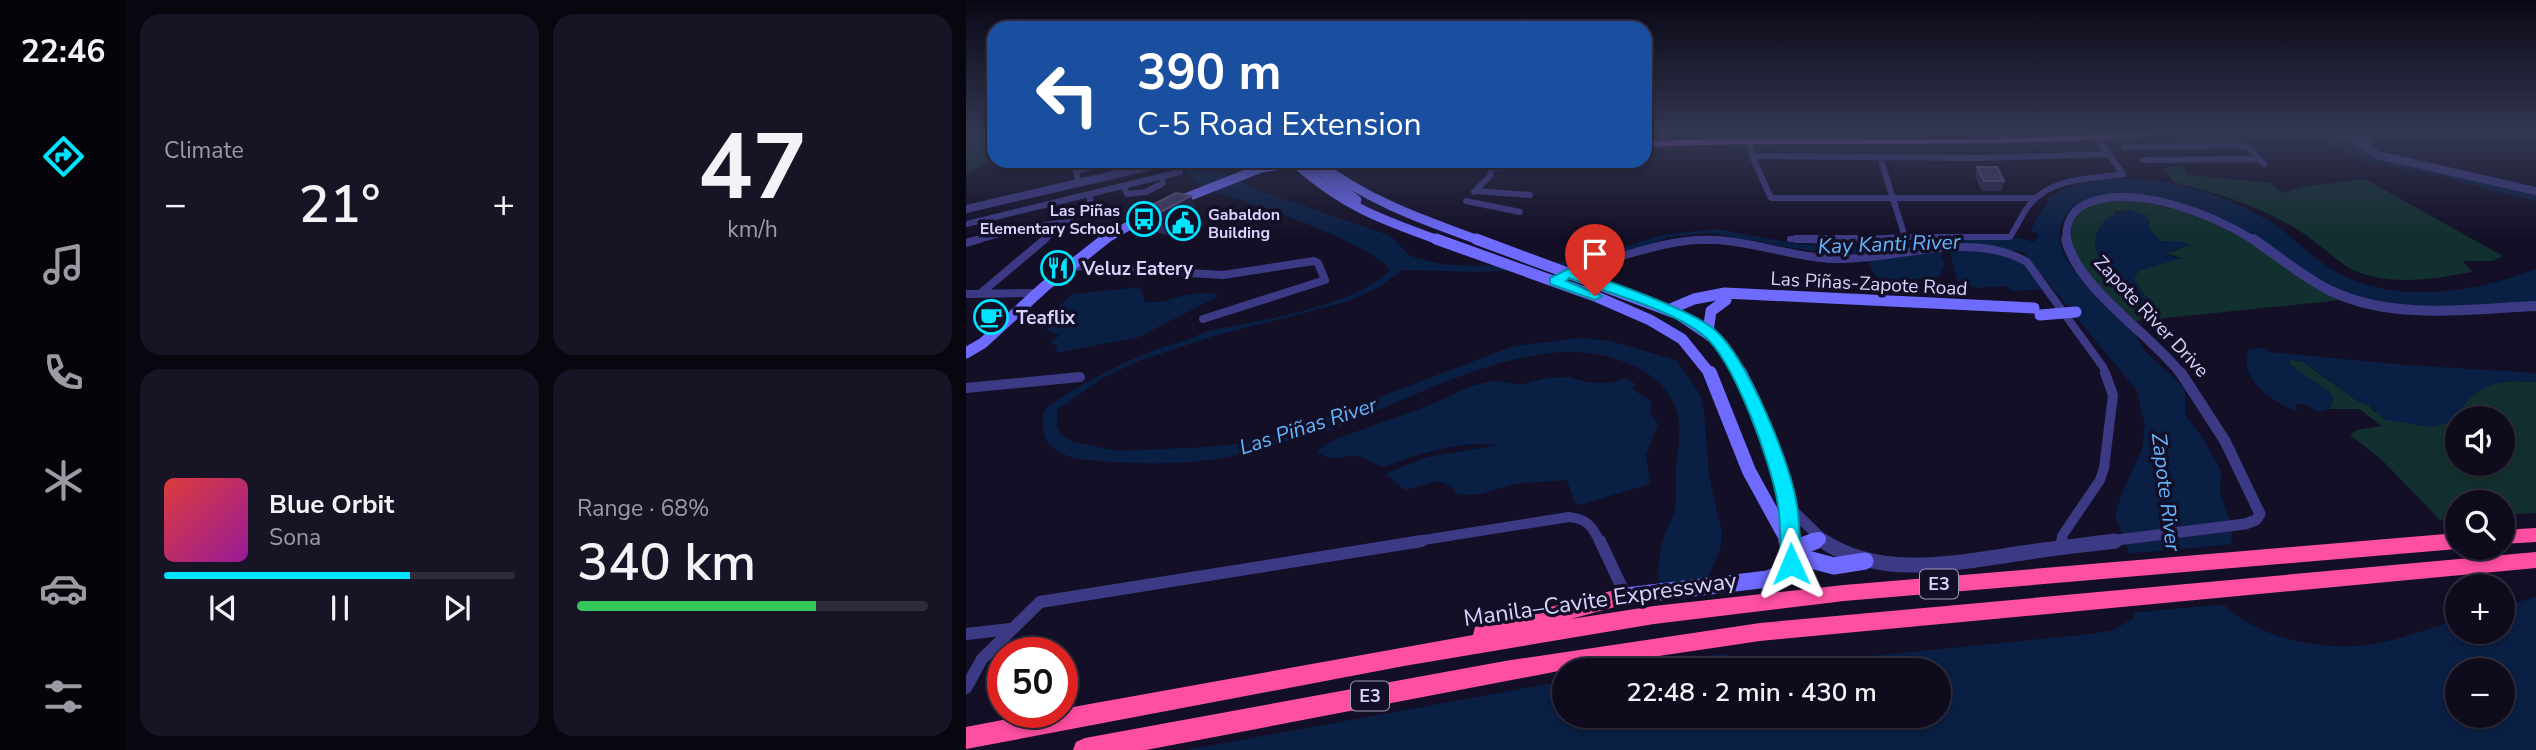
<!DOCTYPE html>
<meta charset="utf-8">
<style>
body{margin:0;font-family:"Nunito Sans",sans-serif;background:#171425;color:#f1f3f6;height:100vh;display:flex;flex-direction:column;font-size:26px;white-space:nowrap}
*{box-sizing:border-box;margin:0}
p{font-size:23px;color:#9b9ba3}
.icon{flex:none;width:38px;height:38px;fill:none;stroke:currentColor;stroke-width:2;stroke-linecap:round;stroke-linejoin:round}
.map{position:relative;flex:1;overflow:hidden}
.side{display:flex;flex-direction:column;gap:14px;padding:14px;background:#08060f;width:840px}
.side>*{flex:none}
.guide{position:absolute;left:21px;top:21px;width:665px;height:147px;border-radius:21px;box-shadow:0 4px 10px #0003,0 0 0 2px #2e2b3b;background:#1a4fa0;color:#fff;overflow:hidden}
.fabs{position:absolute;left:1479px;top:406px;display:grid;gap:14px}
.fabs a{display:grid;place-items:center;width:70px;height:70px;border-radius:50%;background:#0e0b1c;box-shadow:0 4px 10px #0003,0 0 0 2px #2e2b3b;font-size:35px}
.speed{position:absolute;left:21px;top:637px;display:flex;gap:14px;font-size:35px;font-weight:700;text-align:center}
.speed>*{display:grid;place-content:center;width:91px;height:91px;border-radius:50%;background:#0e0b1c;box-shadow:0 4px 10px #0003,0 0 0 2px #2e2b3b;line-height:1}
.speed .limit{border:10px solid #d22;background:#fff;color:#111}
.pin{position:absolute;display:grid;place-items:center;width:60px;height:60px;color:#fff;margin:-72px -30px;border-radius:50% 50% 50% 0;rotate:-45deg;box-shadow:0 0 7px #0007}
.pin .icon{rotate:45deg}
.me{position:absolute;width:77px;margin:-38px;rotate:359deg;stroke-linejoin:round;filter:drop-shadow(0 0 5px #0008)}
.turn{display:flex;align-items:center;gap:24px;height:147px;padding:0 35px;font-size:32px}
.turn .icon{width:91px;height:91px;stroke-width:2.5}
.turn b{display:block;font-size:49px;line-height:60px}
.big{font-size:52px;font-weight:600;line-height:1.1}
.side .widget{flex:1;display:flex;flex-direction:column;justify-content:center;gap:10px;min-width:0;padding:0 24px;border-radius:21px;background:#171425}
.side .dial{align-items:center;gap:0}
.dial b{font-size:91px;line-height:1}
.song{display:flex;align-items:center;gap:21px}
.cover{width:84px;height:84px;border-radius:10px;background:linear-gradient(135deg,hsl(0 70% 55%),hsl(300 70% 35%))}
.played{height:7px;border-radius:4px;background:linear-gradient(90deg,#00e5ff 70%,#2e2b3b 70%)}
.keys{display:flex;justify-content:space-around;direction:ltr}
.heat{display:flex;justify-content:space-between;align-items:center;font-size:38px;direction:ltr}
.charge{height:10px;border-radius:5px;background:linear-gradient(90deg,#34c759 68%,#2e2b3b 0)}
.side .tiles{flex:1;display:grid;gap:14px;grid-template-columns:repeat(2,1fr)}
.trip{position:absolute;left:586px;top:658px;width:399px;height:70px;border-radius:35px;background:#0e0b1c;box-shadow:0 4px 10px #0003,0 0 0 2px #2e2b3b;font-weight:600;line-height:70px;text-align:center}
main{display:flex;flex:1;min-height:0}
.tabs{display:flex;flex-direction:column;width:126px;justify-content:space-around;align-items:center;background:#06040b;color:#9b9ba3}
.tabs .icon{width:49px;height:49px}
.tabs .on{color:#00e5ff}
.tabs b{font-size:32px;color:#f1f3f6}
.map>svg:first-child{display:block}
.green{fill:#12302f;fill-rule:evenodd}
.water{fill:#0a1f44;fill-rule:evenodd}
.pier{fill:#130f26}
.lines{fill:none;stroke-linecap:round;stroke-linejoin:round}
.stream{stroke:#0a1f44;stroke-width:2}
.minor-far3{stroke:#3d3a85;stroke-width:6}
.minor-far2{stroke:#3d3a85;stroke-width:8}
.minor-far1{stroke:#3d3a85;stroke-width:10}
.minor{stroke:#3d3a85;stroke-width:12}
.tertiary-far3{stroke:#3d3a85;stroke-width:8}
.tertiary-far2{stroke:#3d3a85;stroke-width:10}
.tertiary-far1{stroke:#3d3a85;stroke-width:11}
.tertiary{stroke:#3d3a85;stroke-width:15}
.secondary-far3{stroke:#6f6bff;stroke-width:9}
.secondary-far2{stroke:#6f6bff;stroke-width:11}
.secondary-far1{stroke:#6f6bff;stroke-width:14}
.secondary{stroke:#6f6bff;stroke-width:17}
.primary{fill:#c25bff;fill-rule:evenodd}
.motorway{fill:#ff4fa3;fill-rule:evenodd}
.secondary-bridge-far1{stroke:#6f6bff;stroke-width:9}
.secondary-bridge{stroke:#6f6bff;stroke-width:11}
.wall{fill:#312854}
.shaded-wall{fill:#1d163a}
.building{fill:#433a66;stroke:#5a527e;stroke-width:2}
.route{fill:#00e5ff;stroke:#0095a6;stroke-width:2}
.labels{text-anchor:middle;stroke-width:7;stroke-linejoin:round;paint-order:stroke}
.far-poi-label{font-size:16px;font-weight:bold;fill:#d9d4ff;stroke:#130f26;text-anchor:end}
.shield{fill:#130f26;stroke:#9e99be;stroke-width:2}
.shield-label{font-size:18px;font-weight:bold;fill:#d9d4ff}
.poi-label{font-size:19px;font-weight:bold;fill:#d9d4ff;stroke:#130f26;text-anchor:start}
.street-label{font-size:19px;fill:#d9d4ff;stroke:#130f26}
.water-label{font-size:21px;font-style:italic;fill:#62b6ff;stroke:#130f26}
.near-street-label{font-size:23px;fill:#d9d4ff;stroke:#130f26}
</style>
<main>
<nav class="tabs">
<b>22:46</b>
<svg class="icon on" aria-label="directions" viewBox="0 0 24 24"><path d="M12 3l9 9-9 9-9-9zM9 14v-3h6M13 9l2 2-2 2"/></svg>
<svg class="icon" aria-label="music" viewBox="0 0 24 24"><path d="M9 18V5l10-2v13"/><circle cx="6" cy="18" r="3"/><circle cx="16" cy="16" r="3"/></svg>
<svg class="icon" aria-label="phone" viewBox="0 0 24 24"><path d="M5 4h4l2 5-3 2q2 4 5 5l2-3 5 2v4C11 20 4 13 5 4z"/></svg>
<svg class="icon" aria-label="climate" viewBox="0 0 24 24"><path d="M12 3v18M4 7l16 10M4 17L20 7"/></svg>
<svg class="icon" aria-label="car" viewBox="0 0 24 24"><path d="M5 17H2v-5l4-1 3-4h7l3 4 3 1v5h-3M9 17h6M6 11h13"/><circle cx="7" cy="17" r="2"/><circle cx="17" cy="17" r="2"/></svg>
<svg class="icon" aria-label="filters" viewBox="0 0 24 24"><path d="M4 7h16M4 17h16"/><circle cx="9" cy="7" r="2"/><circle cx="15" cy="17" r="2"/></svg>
</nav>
<section class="side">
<div class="tiles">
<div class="widget"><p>Climate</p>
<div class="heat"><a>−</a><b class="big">21°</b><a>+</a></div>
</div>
<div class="widget dial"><b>47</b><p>km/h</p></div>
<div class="widget">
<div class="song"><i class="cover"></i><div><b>Blue Orbit</b><p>Sona</p></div></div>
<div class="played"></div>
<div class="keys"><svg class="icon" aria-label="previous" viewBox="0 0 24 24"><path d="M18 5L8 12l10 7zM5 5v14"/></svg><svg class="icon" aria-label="pause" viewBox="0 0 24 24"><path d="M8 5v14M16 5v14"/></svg><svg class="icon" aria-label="next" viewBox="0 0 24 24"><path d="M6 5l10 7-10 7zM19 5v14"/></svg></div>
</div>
<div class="widget"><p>Range · 68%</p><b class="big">340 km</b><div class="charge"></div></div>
</div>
</section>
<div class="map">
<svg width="1570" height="750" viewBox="0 0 1570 750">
<rect width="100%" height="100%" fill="#130f26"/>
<!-- green -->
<path class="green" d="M0 133H28V159L0 174Z
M1217 166 1222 175 1305 183 1317 193 1334 187 1399 179 1537 256 1526 261H1497L1506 272C1467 279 1427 286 1389 271 1376 266 1348 239 1332 230 1294 206 1251 193 1207 182L1199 168Z
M1169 200 1215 211 1260 227 1375 300 1170 321C1147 300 1089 254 1109 219 1113 211 1121 204 1130 202 1142 200 1156 201 1169 200ZM1163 210 1183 221V228L1194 241 1207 242 1215 249 1199 253 1215 258C1200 262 1171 262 1168 280L1186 305 1177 306 1166 289 1148 276 1149 212Z
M1325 359 1337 362 1393 402 1404 406 1407 411 1455 426 1487 421C1508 385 1529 379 1570 382V513L1537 515 1536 502H1491V517L1474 520 1415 459 1384 435 1391 430 1416 426 1393 409H1363L1366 404 1322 362ZM1491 418H1536V464H1491Z"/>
<!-- water -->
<path class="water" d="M1352 133H1370L1410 156 1570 194V201C1540 195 1509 186 1482 178 1438 166 1386 168 1352 133Z
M208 161H229L241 165 298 192 425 236 444 256 475 264 514 266 594 262 620 259 696 235 750 229 831 244 881 248 980 238H1052L1068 242 1073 234 1064 231 1082 201 1081 198C1144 158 1251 186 1309 225 1340 247 1354 268 1392 282 1449 302 1516 290 1570 269V304L1444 306 1378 296 1292 240 1196 202 1129 198C1114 201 1102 207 1096 222 1080 263 1144 302 1166 329 1172 336 1174 345 1180 352 1192 365 1208 375 1219 390V415L1237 438 1255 471 1254 492 1266 528 1265 550 1253 600C1289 639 1357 652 1408 644 1436 639 1464 628 1491 620V632H1536L1537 606 1570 597V750H220L598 681V716H973V670H691L704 668C699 631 687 584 695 547 697 534 706 523 709 509 711 496 709 482 710 469 713 437 720 412 696 386 674 361 628 350 596 352 516 358 439 401 365 430 355 434 343 434 333 437 260 463 209 467 133 461 110 460 77 454 77 426 77 422 76 415 78 412 83 403 112 387 122 382 153 365 181 350 215 342 226 339 235 332 246 330 297 320 386 307 424 270 403 242 284 203 247 191L236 186ZM741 233 858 253 892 254 989 243 1057 252 1171 391 1179 425 1176 449 1156 493 1149 517 1161 544 1168 618 1147 630 1125 634 813 665H769L747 634 736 591 754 550 756 534 743 475 738 411 733 393 710 360 644 341 616 338 548 346 331 428 277 443 240 447 152 451 107 442 96 435 91 428V410L135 379 173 361 251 335 380 302 410 289 437 270 512 272 607 267 665 252 704 237ZM1491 670H1536V716H1491Z
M1164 210 1181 216 1183 228 1194 241 1218 242 1226 245 1199 253 1203 256 1216 258 1172 271 1168 280 1186 305 1181 307C1172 303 1170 294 1164 287 1157 280 1147 278 1141 271 1118 243 1130 215 1164 210Z
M974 250 979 265 973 277 914 282 901 261Z
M983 250H1015L1052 257 1079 289 1047 291 1040 286 1013 288 992 282Z
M174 287 179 302C205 305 227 285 253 296L173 337 95 352H90L91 345 84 343 94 335 80 330 93 318 80 317 107 294Z
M1299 348 1304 352 1440 365 1570 373V382C1529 379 1508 385 1487 421L1466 427 1419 420 1404 406 1393 402 1355 374 1337 362 1325 360 1322 363 1327 367 1363 391 1368 398 1363 409 1354 412 1335 403 1329 405 1331 412C1307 401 1271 380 1283 349Z
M603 377C623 384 640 386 660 378L671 385 665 388 686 402 684 413 692 424 680 455 684 484 614 505 609 503 601 480 549 484 514 494 501 495 492 494 483 485 472 481 439 490 419 474 461 457 532 445C493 440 453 454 417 467 409 465 403 460 395 457 380 452 367 466 351 451L367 440 467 404 502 387 529 380 554 385 580 378Z"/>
<!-- pier -->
<path class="pier" d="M1269 544 1257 583 1256 599 1261 604 1164 613 1159 554Z
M740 594 750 633 765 653 699 661 691 599Z"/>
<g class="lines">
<!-- stream -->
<path class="stream" d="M231 164 241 161"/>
<!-- minor-far3 -->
<path class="minor-far3" d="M1032 133 1040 141
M1385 133 1403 142
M783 141 786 156 805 198H1069
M1158 147 1272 145 1282 147 1298 164
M786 156 1015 158 1144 154
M914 157 939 237
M1177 160 1293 159
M107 161 113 183
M110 171 154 161
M158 186 161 194 180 192 197 183 196 176
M510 191 564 195
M508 192 524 176 527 161
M500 201 554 212
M0 224 214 172
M824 239 857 241 939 237H1044C1051 226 1056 214 1064 204 1086 177 1126 179 1157 174L1130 137
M7 241 63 227 101 222
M77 241 124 202V194
M720 241H758"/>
<!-- minor-far2 -->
<path class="minor-far2" d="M830 239H890
M0 243 14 239
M103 266 257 275 348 261 352 263 359 280 237 319
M602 273C644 261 687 243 731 240 776 237 822 257 867 259 931 261 1003 229 1061 262L1137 367 1140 375
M15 293 79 239
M0 294 74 293"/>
<!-- minor-far1 -->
<path class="minor-far1" d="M0 388 114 377
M445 542 603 517C621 519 626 526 634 542
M1096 542V536L1134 480 1138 468 1147 395 1139 373"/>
<!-- minor -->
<path class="minor" d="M634 541 660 596
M1096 541V548
M0 634 44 629
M0 688 16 659 74 602 456 541"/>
<!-- tertiary-far3 -->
<path class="tertiary-far3" d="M1376 133 1412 155 1570 191
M0 209 207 161
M1101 241C1099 226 1104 212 1118 205 1165 181 1248 215 1289 241"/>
<!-- tertiary-far2 -->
<path class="tertiary-far2" d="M1100 239C1111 288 1185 334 1216 375
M1287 239C1312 256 1336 276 1363 290 1426 321 1502 309 1570 306"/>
<!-- tertiary-far1 -->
<path class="tertiary-far1" d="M822 506 859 542
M1135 542 1279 524 1290 520 1294 514 1259 441 1215 373"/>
<!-- tertiary -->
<path class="tertiary" d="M857 541C915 580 993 562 1057 553 1088 548 1118 545 1149 541"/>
<!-- secondary-far3 -->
<path class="secondary-far3" d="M351 162C402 201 455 219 515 241
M209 202 295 168 329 163C379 207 414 219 475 241
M136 241 192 209"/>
<!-- secondary-far2 -->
<path class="secondary-far2" d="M470 239 629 296 684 320 716 339 745 375
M510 239 712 314 749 339 775 375
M702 310 728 299 759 293 1068 308
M742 332 745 311 760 300
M0 353 17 343 78 287 139 239"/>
<!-- secondary-far1 -->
<path class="secondary-far1" d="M744 373 783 471 822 542
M774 373C801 425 821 483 824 542
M844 542 853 539"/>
<!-- secondary -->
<path class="secondary" d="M821 541 823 545
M825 550 849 541
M826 555 868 566 899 561
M660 596 802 579 817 573 825 564 824 541"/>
<!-- primary -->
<path class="primary" d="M1153 133H1188L1184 136C1016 149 847 140 679 147V141C837 135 995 145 1153 133Z
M304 161H316L304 168H298V164Z
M323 161H392L387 164H328Z"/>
<!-- motorway -->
<path class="motorway" d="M1570 528V542L1536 544V530Z
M1491 533V548H1493L1491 549 878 601 688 624 438 666 0 749V727L78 712H96V709L507 635 509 627 517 625 660 587 667 590 670 596 667 602 605 619 688 606 878 585Z
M1570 552V568L794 641 598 670 180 750H107L110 742 119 738 539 661 794 623Z"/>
<!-- secondary-bridge-far1 -->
<path class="secondary-bridge-far1" d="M340 161 391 200"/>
<!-- secondary-bridge -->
<path class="secondary-bridge" d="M1074 315 1110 312"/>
</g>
<!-- wall -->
<path class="wall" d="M531 161H541V171L532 172Z
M1011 167 1038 181 1036 191H1016L1009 177Z
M176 210 234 217 201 235 186 231Z"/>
<!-- shaded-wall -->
<path class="shaded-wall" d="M225 196 234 217 201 235 191 214Z"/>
<!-- building -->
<path class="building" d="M531 161H540V165H531Z
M1011 167H1031L1038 181H1018Z
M210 193 225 196 191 214 176 210Z"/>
<!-- sky -->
<linearGradient id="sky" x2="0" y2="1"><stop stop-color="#0a0815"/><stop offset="0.56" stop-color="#333752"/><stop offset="1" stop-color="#333752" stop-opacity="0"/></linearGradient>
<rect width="1570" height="238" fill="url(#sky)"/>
<!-- route -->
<path class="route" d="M602 269C634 277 726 310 749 330 781 358 825 463 831 506 834 525 834 545 835 564L832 570 825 572 818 570 815 564C814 545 815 524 812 505 806 465 768 359 737 335 705 309 642 293 603 278L600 281 636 296 629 300 584 284V278Z"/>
<!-- icons -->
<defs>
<g id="bus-ring" transform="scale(1.75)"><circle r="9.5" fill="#130f26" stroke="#00e5ff" stroke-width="1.5"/><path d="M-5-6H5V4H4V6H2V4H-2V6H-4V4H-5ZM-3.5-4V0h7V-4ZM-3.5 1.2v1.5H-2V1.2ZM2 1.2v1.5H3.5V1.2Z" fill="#00e5ff"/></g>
<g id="civic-ring" transform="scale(1.75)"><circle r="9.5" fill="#130f26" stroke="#00e5ff" stroke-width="1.5"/><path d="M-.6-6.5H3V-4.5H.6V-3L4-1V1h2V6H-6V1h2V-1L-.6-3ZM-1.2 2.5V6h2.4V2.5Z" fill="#00e5ff"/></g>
<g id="restaurant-ring" transform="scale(1.75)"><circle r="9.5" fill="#130f26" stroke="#00e5ff" stroke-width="1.5"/><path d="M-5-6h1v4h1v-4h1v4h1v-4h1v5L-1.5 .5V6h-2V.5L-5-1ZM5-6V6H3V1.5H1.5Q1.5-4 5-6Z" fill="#00e5ff"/></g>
<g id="cafe-ring" transform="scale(1.75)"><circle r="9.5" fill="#130f26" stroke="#00e5ff" stroke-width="1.5"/><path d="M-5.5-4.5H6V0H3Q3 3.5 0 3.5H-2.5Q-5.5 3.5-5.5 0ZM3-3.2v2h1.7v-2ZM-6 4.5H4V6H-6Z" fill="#00e5ff"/></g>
</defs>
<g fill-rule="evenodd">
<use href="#bus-ring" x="178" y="219"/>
<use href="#civic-ring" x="217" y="223"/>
<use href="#restaurant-ring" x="92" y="268"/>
<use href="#cafe-ring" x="25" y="317"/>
</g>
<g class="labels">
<!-- far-poi labels -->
<g class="far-poi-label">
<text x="154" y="216">Las Piñas<tspan x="154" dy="18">Elementary School</tspan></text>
<text x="242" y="220" text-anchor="start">Gabaldon<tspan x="242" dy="18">Building</tspan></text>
</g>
<!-- shield labels -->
<g class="shield">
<rect x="954" y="569.5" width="38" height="29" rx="5"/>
<rect x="385" y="681.5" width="38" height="29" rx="5"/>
</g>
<g class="shield-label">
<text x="973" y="590">E3</text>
<text x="404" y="702">E3</text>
</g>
<!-- poi labels -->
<g class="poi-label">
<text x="116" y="275">Veluz Eatery</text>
<text x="50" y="324">Teaflix</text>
</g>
<!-- street labels -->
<g class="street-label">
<text transform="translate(903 283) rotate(3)" y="7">Las Piñas-Zapote Road</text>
<text transform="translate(1186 316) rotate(47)" y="7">Zapote River Drive</text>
</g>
<!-- water labels -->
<g class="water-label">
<text transform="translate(923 244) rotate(-2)" y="7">Kay Kanti River</text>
<text transform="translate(342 426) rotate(-18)" y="7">Las Piñas River</text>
<text transform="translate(1200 492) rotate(83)" y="7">Zapote River</text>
</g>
<!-- near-street labels -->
<g class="near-street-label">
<text transform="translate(634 599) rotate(-8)" y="8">Manila–Cavite Expressway</text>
</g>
</g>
</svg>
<div class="fabs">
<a><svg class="icon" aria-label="sound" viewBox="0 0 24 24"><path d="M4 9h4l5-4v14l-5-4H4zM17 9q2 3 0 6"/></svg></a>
<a><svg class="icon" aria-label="search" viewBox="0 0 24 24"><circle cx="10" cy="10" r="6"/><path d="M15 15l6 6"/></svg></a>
<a>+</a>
<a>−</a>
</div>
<div class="speed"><div class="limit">50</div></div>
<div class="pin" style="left:629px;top:296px;background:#d93025"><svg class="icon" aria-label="arrive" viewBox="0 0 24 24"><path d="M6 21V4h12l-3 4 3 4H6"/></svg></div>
<svg class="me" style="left:825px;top:564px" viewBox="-20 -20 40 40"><path d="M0-17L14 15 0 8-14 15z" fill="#00e5ff" stroke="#fff" stroke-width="4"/></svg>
<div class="trip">22:48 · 2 min · 430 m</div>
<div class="guide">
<div class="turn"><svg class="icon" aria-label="left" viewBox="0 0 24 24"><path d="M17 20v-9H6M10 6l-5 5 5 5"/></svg><div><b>390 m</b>C-5 Road Extension</div></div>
</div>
</div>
</main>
